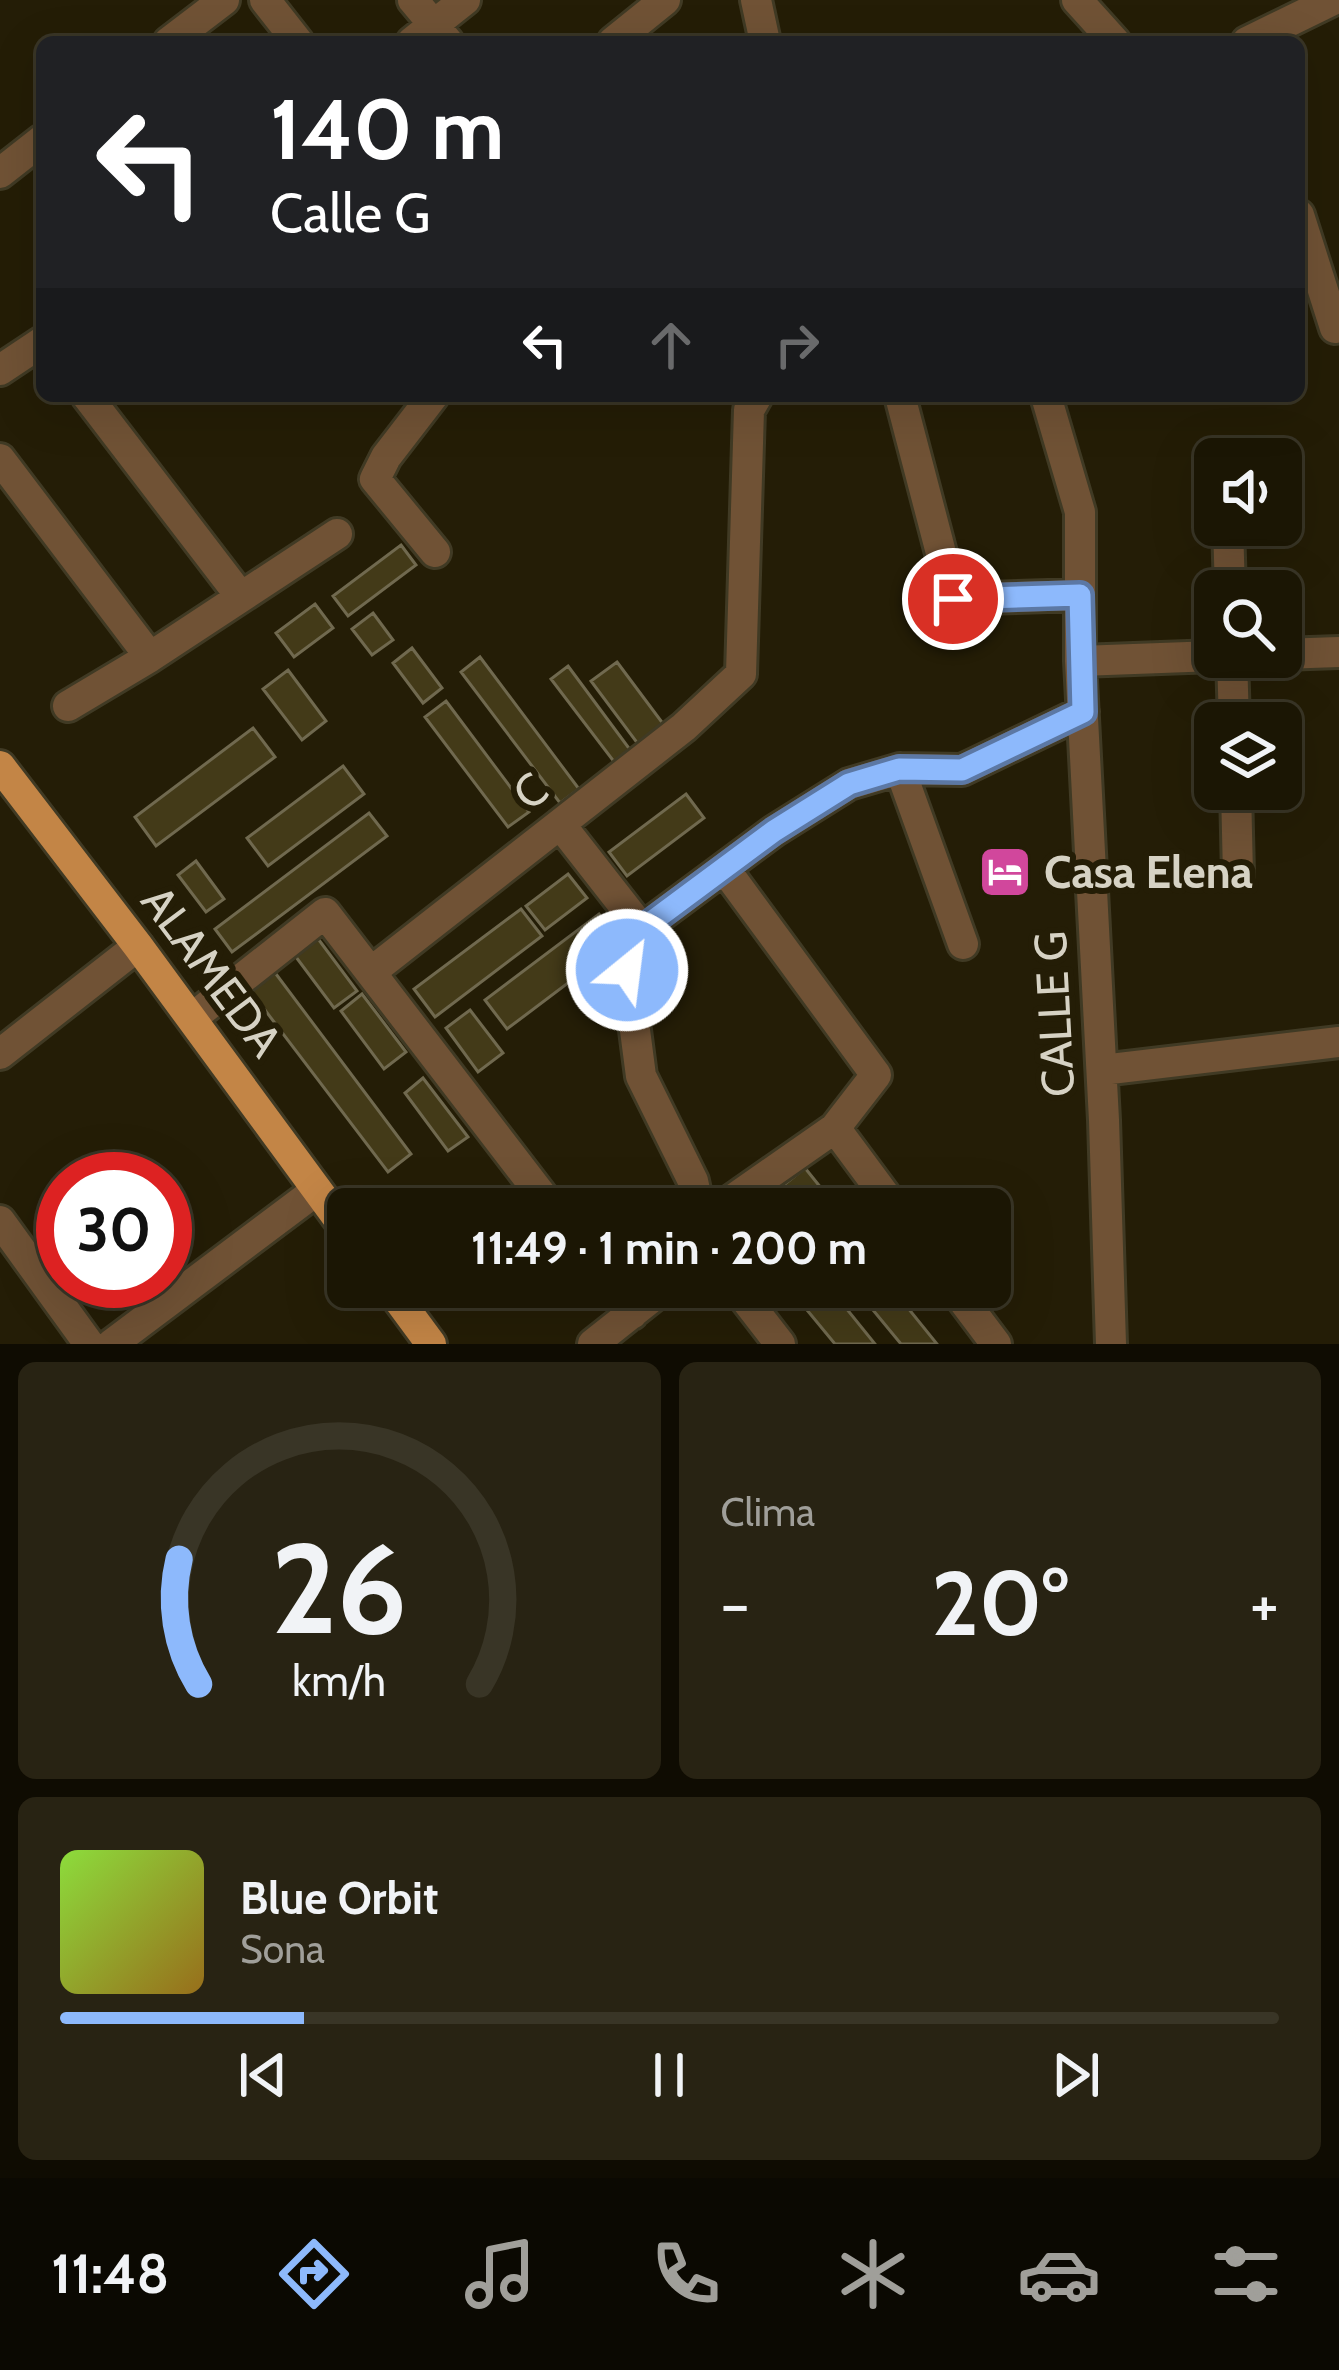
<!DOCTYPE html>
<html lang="es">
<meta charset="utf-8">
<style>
body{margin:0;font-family:Cabin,sans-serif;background:#282313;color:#f1f3f6;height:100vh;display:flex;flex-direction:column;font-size:45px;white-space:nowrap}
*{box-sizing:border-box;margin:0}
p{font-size:39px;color:#a09f9a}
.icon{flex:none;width:66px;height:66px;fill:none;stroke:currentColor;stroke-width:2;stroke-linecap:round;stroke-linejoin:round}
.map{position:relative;height:1344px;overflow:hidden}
.sheet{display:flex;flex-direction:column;gap:18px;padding:18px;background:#0f0c02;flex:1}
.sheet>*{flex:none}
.hud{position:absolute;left:36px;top:36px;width:1269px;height:366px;border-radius:18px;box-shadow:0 12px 48px #0002,0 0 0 3px #393526;background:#202124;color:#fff;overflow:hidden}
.buttons{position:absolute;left:1194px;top:438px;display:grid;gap:24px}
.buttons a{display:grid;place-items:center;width:108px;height:108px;border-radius:18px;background:#1b1604;box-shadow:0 12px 48px #0002,0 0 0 3px #393526;font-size:60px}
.speed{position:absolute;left:36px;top:1152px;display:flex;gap:24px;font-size:60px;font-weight:700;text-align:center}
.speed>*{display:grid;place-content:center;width:156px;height:156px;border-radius:50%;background:#1b1604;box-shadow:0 12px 48px #0002,0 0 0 3px #393526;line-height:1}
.speed .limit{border:18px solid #d22;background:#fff;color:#111}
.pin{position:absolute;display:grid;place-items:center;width:102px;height:102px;color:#fff;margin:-51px;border:6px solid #fff;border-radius:50%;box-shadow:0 3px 12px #0007}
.me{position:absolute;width:132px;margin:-66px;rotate:29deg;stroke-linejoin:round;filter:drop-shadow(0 0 9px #0008)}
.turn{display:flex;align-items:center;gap:42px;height:252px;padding:0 36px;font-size:54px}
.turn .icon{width:156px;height:156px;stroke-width:2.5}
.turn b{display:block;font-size:84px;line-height:102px}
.lanes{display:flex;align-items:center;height:114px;padding:0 36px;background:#0003;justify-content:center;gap:60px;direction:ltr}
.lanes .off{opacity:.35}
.big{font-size:90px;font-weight:700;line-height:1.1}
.sheet .card{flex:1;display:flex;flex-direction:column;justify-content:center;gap:18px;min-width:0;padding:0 42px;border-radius:18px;background:#282313}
.sheet .dial{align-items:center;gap:0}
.dial svg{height:312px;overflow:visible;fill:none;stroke:#393526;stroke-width:7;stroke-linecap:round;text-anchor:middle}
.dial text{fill:#f1f3f6;stroke:none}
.song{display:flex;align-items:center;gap:36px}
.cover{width:144px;height:144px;border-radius:18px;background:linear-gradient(135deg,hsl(90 70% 55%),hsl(40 70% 35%))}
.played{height:12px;border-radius:6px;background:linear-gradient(90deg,#8db9fc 20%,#393526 20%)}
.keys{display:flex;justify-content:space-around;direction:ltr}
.heat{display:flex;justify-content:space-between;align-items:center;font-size:66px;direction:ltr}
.sheet .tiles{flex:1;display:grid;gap:18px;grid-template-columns:1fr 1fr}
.card:last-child{grid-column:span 2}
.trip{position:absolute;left:327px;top:1188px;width:684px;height:120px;border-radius:18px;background:#1b1604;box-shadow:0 12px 48px #0002,0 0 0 3px #393526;font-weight:700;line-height:120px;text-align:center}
.dock{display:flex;height:192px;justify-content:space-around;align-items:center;background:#0b0902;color:#a09f9a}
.dock .icon{width:84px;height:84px}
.dock .current{color:#8db9fc}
.dock b{font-size:54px;color:#f1f3f6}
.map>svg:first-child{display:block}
.building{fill:#433a18;stroke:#70694f;stroke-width:3}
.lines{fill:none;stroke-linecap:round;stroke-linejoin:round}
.minor-casing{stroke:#403a24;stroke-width:36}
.major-casing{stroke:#403a24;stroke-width:36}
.minor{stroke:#705235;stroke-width:30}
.major{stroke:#c38546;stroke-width:30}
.route-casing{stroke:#5c78a4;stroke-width:30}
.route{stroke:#8db9fc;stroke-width:21}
.labels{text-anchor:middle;stroke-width:12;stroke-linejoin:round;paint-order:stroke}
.street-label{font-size:45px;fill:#d6d2c4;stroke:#241d06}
.poi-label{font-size:45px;font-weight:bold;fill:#d6d2c4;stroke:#241d06;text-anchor:start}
</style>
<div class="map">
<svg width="1339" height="1344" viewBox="0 0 1339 1344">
<rect width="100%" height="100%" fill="#241d06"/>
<!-- building -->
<path class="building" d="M401 545 416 565 348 616 333 596Z
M315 604 333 628 294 657 276 633Z
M373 613 393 640 372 655 352 629Z
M412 648 442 688 423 703 393 663Z
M480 657 579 789 560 803 461 672Z
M617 662 664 725 638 744 591 681Z
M568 666 631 751 615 763 551 679Z
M288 670 326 721 302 740 263 689Z
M446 701 529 812 508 827 425 717Z
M253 728 275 757 156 846 135 817Z
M343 766 364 794 268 866 247 838Z
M686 794 704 818 627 876 609 852Z
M369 813 387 836 232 952 215 929Z
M196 861 224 899 206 912 178 875Z
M568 874 587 898 545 930 526 906Z
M521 909 542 936 435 1017 414 989Z
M599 914 621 943 507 1029 485 1000Z
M313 932 357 991 334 1008 290 949Z
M273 970 411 1154 388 1172 249 989Z
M362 994 406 1052 384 1069 341 1011Z
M470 1010 503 1053 478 1072 446 1028Z
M423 1078 468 1137 448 1151 405 1093Z
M805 1168 838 1209H798L781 1187Z
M788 1287H829L875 1344H835Z
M854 1287H891L937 1344H901Z"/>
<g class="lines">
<!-- minor casing -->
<g class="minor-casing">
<path id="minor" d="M265 0 298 42
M413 0 448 42
M756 0 765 42
M1077 0 1115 42
M169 42 224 0
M412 42 465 0
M613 42 665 0
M1247 42 1333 0
M0 173 42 140
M1299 215 1335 328
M0 370 42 342
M87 396 241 597
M433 396 386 457 375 479 435 552
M900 396 953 599 1080 595
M1046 396 1080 512V661L1104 1120 1111 1344
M0 459 150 657
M1228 525 1230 591
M1281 654 1339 652
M1232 657 1234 723
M1080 661 1215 656
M68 706 150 657 337 534
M900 769 963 944
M1236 789 1238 875
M560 824 642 929 627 969 641 1076 693 1181 699 1209
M642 929 774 831 849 784 900 769 962 770 1083 712
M371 972 684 727 741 674 749 410 757 396
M192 1018 325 913 552 1209
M0 1054 138 946
M1102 1070 1339 1042
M835 1128 895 1209
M719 1209 835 1128 876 1075 724 868
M0 1221 89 1344
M611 1287 632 1314
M736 1287 780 1344
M953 1287 996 1344
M112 1344 317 1190
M593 1344 665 1287"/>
</g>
<!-- major casing -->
<g class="major-casing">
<path id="major" d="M0 766 138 946 348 1232
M389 1287 431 1344"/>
</g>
<!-- minor -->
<use href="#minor" class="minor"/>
<!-- major -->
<use href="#major" class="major"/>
</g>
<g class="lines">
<!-- route casing -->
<g class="route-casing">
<path id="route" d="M627 970 642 929 774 831 849 784 899 769 962 770 1083 712 1080 595 953 599"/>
</g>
<!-- route -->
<use href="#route" class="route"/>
</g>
<!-- icons -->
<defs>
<g id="hotel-square" transform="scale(2.7)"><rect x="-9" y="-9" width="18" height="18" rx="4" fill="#d1479c" stroke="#241d06"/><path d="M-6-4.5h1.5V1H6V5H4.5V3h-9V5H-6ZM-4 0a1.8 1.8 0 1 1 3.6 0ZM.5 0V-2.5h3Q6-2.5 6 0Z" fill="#fff"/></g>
</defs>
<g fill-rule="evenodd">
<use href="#hotel-square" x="1005" y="872"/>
</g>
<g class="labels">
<!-- street labels -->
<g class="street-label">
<text transform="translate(530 791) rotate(-39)" y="16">C</text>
<text transform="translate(212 971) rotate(53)" y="16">ALAMEDA</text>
<text transform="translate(1054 1014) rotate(-93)" y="16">CALLE G</text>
</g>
<!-- poi labels -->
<g class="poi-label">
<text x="1044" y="888">Casa Elena</text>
</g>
</g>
</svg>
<div class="buttons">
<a><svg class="icon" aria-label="sound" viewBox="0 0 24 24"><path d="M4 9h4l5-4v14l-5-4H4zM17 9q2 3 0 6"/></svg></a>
<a><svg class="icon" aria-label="search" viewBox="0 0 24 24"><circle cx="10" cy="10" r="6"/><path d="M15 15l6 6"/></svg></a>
<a><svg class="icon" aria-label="layers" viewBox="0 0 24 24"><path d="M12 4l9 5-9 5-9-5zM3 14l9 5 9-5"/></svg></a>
</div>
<div class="speed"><div class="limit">30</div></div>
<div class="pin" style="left:953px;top:599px;background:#d93025"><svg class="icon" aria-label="arrive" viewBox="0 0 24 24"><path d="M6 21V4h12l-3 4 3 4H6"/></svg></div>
<svg class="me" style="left:627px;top:970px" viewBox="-20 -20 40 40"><circle r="17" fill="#8db9fc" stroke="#fff" stroke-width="3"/><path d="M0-11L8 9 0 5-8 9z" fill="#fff"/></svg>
<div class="trip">11:49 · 1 min · 200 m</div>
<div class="hud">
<div class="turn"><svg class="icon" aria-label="left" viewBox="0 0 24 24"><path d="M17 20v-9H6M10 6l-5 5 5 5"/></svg><div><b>140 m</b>Calle G</div></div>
<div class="lanes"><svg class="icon" aria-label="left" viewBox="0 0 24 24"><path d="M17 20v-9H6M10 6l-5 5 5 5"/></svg><svg class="icon off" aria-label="ahead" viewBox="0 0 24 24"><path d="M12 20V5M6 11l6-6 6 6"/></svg><svg class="icon off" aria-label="right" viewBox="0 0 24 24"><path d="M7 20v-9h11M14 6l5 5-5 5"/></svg></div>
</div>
</div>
<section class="sheet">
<div class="tiles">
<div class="card dial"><svg viewBox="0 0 100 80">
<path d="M14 69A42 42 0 1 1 86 69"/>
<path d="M14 69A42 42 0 0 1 9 37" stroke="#8db9fc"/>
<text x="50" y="56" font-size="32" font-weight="700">26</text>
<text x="50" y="72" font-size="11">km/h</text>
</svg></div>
<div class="card"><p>Clima</p>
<div class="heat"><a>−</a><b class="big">20°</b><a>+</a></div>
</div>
<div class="card">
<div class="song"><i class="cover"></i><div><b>Blue Orbit</b><p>Sona</p></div></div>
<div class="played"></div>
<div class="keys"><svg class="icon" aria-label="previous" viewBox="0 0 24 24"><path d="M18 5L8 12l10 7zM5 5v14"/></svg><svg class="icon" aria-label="pause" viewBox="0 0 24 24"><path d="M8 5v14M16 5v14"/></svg><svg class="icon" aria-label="next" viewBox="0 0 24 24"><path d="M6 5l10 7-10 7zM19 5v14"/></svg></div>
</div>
</div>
</section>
<nav class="dock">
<b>11:48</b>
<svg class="icon current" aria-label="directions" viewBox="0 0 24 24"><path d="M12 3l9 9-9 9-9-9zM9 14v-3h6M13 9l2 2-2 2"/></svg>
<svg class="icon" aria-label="music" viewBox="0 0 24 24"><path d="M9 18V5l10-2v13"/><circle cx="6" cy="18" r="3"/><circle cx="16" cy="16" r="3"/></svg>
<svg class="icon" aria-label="phone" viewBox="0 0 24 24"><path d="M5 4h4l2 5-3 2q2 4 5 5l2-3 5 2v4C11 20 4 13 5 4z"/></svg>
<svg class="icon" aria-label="climate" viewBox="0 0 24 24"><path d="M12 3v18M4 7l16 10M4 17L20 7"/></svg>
<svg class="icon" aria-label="car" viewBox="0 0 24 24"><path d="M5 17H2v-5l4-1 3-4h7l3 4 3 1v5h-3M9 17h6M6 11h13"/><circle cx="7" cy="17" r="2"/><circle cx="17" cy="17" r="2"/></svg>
<svg class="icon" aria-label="filters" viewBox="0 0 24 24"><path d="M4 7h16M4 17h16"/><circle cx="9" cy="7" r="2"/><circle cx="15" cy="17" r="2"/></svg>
</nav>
